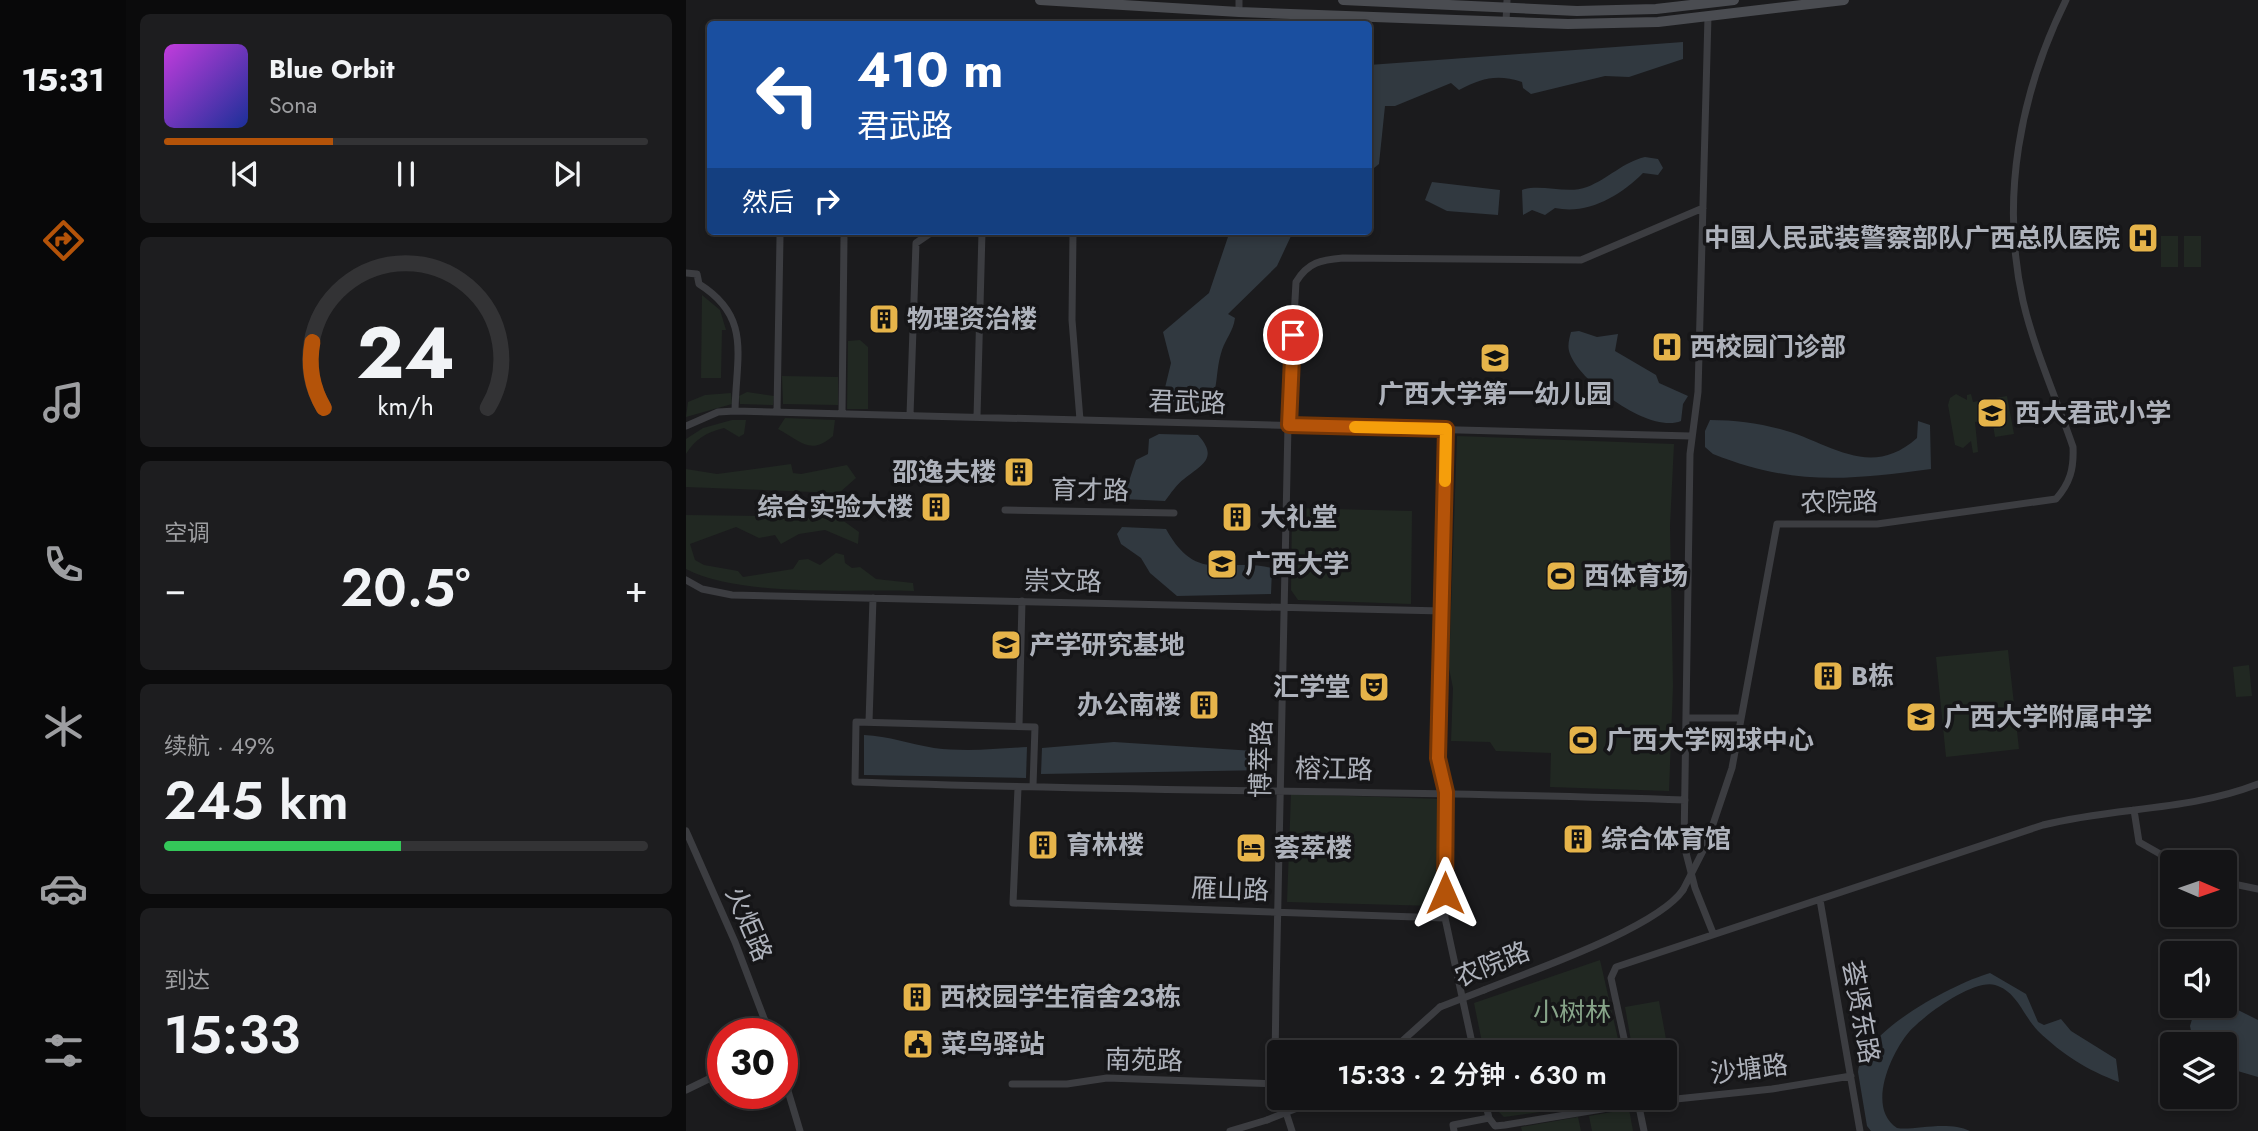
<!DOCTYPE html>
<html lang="zh">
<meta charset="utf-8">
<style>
body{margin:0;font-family:Jost,"Noto Sans SC",sans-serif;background:#1d1d1f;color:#f1f3f6;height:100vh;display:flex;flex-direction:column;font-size:26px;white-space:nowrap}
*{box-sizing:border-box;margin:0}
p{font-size:23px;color:#9d9ea1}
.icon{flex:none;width:38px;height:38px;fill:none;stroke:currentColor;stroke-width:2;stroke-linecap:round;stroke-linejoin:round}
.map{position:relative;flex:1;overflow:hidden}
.drawer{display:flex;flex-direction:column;gap:14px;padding:14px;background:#0b0b0c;width:560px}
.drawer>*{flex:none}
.hud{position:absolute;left:21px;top:21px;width:665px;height:214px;border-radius:7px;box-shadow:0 4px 10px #0003,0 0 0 2px #333335;background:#1a4fa0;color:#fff;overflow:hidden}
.needle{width:46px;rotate:92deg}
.buttons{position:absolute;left:1474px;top:850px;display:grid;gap:14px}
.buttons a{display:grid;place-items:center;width:77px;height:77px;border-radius:7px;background:#141416;box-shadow:0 4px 10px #0003,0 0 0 2px #333335;font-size:35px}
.speed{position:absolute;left:21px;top:1018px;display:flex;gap:14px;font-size:35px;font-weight:700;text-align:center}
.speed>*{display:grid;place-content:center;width:91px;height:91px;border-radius:50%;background:#141416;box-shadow:0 4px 10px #0003,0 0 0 2px #333335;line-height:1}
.speed .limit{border:10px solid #d22;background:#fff;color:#111}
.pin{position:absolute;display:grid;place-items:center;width:60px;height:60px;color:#fff;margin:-30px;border:4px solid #fff;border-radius:50%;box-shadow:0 2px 7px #0007}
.me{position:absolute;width:77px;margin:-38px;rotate:0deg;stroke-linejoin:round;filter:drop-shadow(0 0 5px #0008)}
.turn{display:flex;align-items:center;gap:24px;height:147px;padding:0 35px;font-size:32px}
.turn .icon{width:91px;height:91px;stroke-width:2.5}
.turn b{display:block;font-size:49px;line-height:60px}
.then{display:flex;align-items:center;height:66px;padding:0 35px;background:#0003;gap:14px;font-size:26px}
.big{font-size:52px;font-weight:600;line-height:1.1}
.drawer .tile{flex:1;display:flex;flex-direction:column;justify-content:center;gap:10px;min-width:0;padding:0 24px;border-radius:10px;background:#1d1d1f}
.drawer .dial{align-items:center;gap:0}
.dial svg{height:182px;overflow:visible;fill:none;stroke:#333335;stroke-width:7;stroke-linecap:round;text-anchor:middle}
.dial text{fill:#f1f3f6;stroke:none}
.song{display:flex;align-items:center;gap:21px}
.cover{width:84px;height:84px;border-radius:10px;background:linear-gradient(135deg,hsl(290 70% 55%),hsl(230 70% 35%))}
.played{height:7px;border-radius:4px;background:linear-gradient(90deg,#b45309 35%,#333335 35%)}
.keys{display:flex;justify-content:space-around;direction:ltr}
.heat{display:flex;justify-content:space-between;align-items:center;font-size:38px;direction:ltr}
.charge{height:10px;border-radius:5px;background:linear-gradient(90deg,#34c759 49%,#333335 0)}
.trip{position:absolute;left:581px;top:1040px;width:410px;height:70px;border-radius:7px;background:#141416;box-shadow:0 4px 10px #0003,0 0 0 2px #333335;font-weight:600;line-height:70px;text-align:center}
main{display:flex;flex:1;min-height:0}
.tabs{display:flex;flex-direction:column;width:126px;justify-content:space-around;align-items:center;background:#080809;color:#9d9ea1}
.tabs .icon{width:49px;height:49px}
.tabs .current{color:#b45309}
.tabs b{font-size:32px;color:#f1f3f6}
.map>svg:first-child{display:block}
.green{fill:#212822}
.water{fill:#313940}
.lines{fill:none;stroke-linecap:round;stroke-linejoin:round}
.street{stroke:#3c3d41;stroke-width:7}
.secondary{stroke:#4a4c51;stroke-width:10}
.street-bridge{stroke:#3c3d41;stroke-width:7}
.route-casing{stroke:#753606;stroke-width:18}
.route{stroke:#b45309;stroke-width:12}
.slow{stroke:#f59e0b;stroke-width:12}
.labels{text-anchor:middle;stroke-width:7;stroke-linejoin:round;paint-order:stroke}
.poi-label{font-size:26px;font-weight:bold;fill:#aeb2bb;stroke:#161618;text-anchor:start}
.street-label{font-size:26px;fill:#aeb2bb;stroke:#161618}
.park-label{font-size:26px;fill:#87a489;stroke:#161618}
</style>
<main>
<nav class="tabs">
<b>15:31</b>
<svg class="icon current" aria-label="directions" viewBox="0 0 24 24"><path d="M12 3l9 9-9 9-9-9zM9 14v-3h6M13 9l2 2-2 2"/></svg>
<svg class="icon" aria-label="music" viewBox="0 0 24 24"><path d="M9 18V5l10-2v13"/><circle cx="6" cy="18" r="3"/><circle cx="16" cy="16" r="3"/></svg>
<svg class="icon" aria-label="phone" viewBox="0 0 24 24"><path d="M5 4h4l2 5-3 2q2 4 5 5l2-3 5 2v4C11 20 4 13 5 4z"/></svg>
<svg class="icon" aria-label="climate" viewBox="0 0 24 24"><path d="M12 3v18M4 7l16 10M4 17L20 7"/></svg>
<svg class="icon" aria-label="car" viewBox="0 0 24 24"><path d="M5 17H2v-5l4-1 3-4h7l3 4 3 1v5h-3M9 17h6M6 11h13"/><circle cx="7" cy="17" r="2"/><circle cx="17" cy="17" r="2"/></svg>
<svg class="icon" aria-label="filters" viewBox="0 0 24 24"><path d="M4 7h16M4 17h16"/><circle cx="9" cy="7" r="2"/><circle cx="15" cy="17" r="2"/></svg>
</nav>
<section class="drawer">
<div class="tile">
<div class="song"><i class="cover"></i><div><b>Blue Orbit</b><p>Sona</p></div></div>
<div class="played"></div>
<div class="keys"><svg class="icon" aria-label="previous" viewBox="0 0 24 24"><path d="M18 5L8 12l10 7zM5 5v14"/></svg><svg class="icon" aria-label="pause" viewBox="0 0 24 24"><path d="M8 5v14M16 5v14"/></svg><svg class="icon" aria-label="next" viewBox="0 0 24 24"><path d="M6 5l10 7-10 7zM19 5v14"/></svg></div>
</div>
<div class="tile dial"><svg viewBox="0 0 100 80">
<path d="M14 69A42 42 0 1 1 86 69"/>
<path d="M14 69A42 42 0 0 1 9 40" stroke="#b45309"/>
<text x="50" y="56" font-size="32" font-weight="700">24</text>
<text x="50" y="72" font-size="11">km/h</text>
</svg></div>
<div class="tile"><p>空调</p>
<div class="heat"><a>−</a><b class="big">20.5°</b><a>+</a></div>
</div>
<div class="tile"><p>续航 · 49%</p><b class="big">245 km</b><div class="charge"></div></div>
<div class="tile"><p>到达</p><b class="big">15:33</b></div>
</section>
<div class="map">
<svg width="1572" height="1131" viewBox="0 0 1572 1131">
<rect width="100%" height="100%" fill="#1b1b1d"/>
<!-- green -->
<path class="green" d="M1475 236H1492V267H1475Z
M1498 236H1515V267H1498Z
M16 295 34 310 40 330H36L35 378H15Z
M174 340 182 347V409H161L162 341Z
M96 376 152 377V405L97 404Z
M61 392 88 396 87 405 54 404 53 396Z
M45 393 46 404 0 417 2 402 19 395Z
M1270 394 1281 400V395L1285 394 1287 402 1321 396 1328 434 1309 437 1306 419 1289 422 1292 452 1287 453 1285 441 1277 448 1269 445 1262 405 1264 398Z
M99 418 149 420 147 436C124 456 115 441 92 429Z
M46 420H60L58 434 53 437 38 428C21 432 9 439 0 454V439L17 428Z
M771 436 988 444 984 526 987 686 983 791 864 787 865 753 810 751 804 742 765 741 767 688 763 668Z
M105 464 107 473 115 474 161 465 170 478 153 493 0 487V469L31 474Z
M606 508 726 511 725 604 612 600 605 590Z
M0 515 152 517 173 532 172 544 139 530 113 534 95 544 89 535 73 538 50 527 4 544 9 560 18 565 52 571 57 577 107 569 113 560 122 559 134 565 150 553 158 555 159 563 166 568 174 567 190 579 227 583 228 591C164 589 54 597 0 569Z
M1322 650 1333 749 1260 757 1250 657Z
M1563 665 1566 696 1550 697 1547 667Z
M605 794 753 799 750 906 601 902Z
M914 960 935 1052H798L788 1003Z
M973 1001 987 1077 978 1078V1052H947L939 1007Z
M808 1097H946V1099L818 1117 810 1109Z
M943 1109 947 1131H906L903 1116Z
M892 1117 895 1131H836L835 1127Z"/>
<!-- water -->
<path class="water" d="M997 42V59L943 77 919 76 845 94 837 88 836 82C811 74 796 78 773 90L765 83 709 106H699L693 164 683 172V65Z
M959 157 972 159 977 168 972 175 957 173C934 196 902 215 869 208L859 215 846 210 837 215 836 190C855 183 881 195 901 187 922 179 937 162 959 157Z
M746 182 814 190 812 215 761 211 739 200Z
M544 231H614L605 236 591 266 542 314 549 318C547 332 540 338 536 350 529 371 533 389 522 411H477L476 400 485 363 477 332 523 293Z
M893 331 911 337 932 334 929 351 970 375 973 383 1002 396 997 404 995 421C964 434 895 383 884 354 881 347 883 339 885 332Z
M1024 420C1048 420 1071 423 1094 429 1142 441 1183 481 1231 438L1232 421 1244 425 1245 469C1162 480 1108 486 1027 454L1019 447V431Z
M473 434 512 435C533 458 516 465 498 479 491 484 485 493 479 501L437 499 450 460 462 454 463 439Z
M436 527 480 529C511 585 538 557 586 568L585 594 491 596 464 573 455 558 435 544 431 534Z
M178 735C203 736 224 744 248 748 279 752 310 749 341 747L340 778 178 775Z
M428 742 584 752 583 770 355 774 356 748Z
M1304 973 1340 994 1352 1022 1358 1025 1375 1019 1385 1031 1430 1059 1433 1082C1401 1070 1377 1055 1352 1031 1338 1017 1331 991 1309 985 1287 979 1237 1016 1223 1032 1205 1053 1180 1108 1211 1128 1227 1131 1261 1120 1284 1131H1185L1181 1126 1172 1072C1176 1031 1269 983 1304 973Z
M1538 1003 1572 1020V1077L1538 1067V1045H1508L1504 1026 1510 1006H1538Z"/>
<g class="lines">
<!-- street -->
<path class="street" d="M553 12V0
M1022 16 1012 392 1004 454 998 845 1009 888 1027 933
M820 22 821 0
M0 273 11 274 13 284C66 317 50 356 49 411
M91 412 94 237
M156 414 158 238
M224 415 230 243 246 232 387 233 386 320 394 420
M291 417 296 232
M0 426 32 412 49 411 1005 436
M760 429 752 758 760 792 759 918 788 1052
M319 510 488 513
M0 580 16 589 46 595 757 611
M1000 718H1054
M183 722 187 598
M333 726 336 601
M347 786 349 727 170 722 169 782C446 792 723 790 999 800
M332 788 327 903 759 918
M1448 810 1453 842 1490 863
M0 831 49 942 84 1034
M1020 845 1046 768 1091 524H1191L1370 499C1384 483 1388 469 1387 447 1371 400 1348 349 1337 301 1314 198 1334 93 1380 0
M1538 882 1572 889
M1134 900 1174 1131
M798 990C845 971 971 928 997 890
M704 1052 754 1007
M941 1052 925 978 930 967 1357 825C1428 807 1503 811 1572 784
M96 1071 114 1131
M326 1084H381L421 1078 590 1084
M0 1090 37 1072
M593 1094 589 1062 590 992 602 425 610 282C622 262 635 260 657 258L895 260 1017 208
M595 1097 606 1131
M951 1097 958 1131
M619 1105 637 1097
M803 1118 809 1126 819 1125 952 1103 1086 1089 1165 1076
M544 1131 581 1120
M768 1131 767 1125 803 1118 798 1097"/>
<!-- secondary -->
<path class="secondary" d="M354 0 553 12 882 24 972 22 1158 0
M657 0 891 11 970 9 1048 0"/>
<!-- street-bridge -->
<path class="street-bridge" d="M997 890 1020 845
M754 1007 798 990
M581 1120 619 1105"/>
</g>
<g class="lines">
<!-- route casing -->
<g class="route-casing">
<path id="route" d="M607 335 603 425 760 429 752 758 760 792 759 893"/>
</g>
<!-- route -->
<use href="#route" class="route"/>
<!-- slow -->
<path class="slow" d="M669 427 760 429 759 481"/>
</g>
<!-- icons -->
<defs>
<g id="hospital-square" transform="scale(1.575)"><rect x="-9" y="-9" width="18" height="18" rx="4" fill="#e6b44a" stroke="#161618"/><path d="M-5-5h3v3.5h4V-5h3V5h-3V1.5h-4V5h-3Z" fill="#111"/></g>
<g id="building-square" transform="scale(1.575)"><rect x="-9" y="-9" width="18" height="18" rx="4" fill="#e6b44a" stroke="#161618"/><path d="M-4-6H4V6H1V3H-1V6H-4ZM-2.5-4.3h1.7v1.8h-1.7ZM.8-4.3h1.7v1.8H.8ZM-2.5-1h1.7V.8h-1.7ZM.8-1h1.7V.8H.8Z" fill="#111"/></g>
<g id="school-square" transform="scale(1.575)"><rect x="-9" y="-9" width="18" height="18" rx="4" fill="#e6b44a" stroke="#161618"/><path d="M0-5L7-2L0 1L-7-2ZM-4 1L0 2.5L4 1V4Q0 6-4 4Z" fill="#111"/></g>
<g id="university-square" transform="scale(1.575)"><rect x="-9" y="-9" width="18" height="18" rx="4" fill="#e6b44a" stroke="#161618"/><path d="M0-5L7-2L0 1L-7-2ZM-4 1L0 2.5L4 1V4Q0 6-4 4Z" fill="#111"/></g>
<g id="stadium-square" transform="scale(1.575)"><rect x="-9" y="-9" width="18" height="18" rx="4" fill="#e6b44a" stroke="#161618"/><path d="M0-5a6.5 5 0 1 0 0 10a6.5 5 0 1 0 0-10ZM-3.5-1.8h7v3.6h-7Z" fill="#111"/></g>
<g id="theatre-square" transform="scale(1.575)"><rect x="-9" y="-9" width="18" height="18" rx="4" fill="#e6b44a" stroke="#161618"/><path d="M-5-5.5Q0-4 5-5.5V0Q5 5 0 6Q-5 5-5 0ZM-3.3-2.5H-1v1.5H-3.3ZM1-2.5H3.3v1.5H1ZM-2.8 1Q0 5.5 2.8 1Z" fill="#111"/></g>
<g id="hotel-square" transform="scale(1.575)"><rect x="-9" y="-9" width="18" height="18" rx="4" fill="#e6b44a" stroke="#161618"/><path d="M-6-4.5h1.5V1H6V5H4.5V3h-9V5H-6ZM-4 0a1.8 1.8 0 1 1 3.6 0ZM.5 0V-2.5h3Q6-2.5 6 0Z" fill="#111"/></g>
<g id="civic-square" transform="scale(1.575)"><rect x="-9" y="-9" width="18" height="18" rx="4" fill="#e6b44a" stroke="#161618"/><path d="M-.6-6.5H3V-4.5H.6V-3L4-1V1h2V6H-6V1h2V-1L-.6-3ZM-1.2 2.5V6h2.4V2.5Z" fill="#111"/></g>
</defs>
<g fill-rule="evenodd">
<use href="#hospital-square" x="1457" y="238"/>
<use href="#building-square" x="198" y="319"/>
<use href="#hospital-square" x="981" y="347"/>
<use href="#school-square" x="809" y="358"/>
<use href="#school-square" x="1306" y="413"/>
<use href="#building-square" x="333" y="472"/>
<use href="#building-square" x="250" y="507"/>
<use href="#building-square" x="551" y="517"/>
<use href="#university-square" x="536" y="564"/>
<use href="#stadium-square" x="875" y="576"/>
<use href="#school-square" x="320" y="645"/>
<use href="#building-square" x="1142" y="676"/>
<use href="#theatre-square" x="688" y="687"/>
<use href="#building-square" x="518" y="705"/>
<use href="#school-square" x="1235" y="717"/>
<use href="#stadium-square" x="897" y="740"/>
<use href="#building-square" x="892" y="839"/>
<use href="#building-square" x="357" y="845"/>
<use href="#hotel-square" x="565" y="848"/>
<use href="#building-square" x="231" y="997"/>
<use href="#civic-square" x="232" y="1044"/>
</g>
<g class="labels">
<!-- poi labels -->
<g class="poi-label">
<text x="1434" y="247" text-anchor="end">中国人民武装警察部队广西总队医院</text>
<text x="221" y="328">物理资治楼</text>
<text x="1004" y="356">西校园门诊部</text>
<text x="809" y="403" text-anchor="middle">广西大学第一幼儿园</text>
<text x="1329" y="422">西大君武小学</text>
<text x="310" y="481" text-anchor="end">邵逸夫楼</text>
<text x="227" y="516" text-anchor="end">综合实验大楼</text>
<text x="574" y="526">大礼堂</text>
<text x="559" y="573">广西大学</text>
<text x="898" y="585">西体育场</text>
<text x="343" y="654">产学研究基地</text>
<text x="1165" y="685">B栋</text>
<text x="665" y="696" text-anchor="end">汇学堂</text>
<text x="495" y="714" text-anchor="end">办公南楼</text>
<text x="1258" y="726">广西大学附属中学</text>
<text x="920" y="749">广西大学网球中心</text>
<text x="915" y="848">综合体育馆</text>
<text x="380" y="854">育林楼</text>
<text x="588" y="857">荟萃楼</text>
<text x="254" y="1006">西校园学生宿舍23栋</text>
<text x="255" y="1053">菜鸟驿站</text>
</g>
<!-- street labels -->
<g class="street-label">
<text transform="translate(501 402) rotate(2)" y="9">君武路</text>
<text transform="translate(404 490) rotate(1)" y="9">育才路</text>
<text transform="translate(1153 502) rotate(-1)" y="9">农院路</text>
<text transform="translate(377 581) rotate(1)" y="9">崇文路</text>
<text transform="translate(575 759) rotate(-89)" y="9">博萃路</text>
<text transform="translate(648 769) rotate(1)" y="9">榕江路</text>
<text transform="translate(544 889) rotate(2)" y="9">雁山路</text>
<text transform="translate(63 924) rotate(67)" y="9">火炬路</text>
<text transform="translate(806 964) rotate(-22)" y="9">农院路</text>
<text transform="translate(1175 1012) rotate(80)" y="9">荟贤东路</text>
<text transform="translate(458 1060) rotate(1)" y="9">南苑路</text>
<text transform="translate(1063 1069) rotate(-7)" y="9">沙塘路</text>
</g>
<!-- park labels -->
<g class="park-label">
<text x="886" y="1021">小树林</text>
</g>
</g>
</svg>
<div class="buttons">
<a><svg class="needle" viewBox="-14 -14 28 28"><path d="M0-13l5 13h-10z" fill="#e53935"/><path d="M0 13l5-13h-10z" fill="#9d9ea1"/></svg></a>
<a><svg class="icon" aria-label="sound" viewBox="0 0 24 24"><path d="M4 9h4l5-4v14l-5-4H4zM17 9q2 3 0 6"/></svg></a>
<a><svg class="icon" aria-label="layers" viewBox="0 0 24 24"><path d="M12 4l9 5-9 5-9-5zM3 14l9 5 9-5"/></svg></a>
</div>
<div class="speed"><div class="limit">30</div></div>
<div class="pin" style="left:607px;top:335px;background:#d93025"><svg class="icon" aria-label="arrive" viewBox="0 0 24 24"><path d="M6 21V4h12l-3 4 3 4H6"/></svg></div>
<svg class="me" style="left:759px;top:893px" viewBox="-20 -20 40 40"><path d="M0-17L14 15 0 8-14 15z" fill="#b45309" stroke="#fff" stroke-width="4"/></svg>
<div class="trip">15:33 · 2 分钟 · 630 m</div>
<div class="hud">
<div class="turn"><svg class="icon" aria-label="left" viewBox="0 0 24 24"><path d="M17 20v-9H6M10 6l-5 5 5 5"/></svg><div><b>410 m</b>君武路</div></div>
<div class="then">然后<svg class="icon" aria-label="right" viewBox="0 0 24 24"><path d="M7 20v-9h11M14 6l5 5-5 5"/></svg></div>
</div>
</div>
</main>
